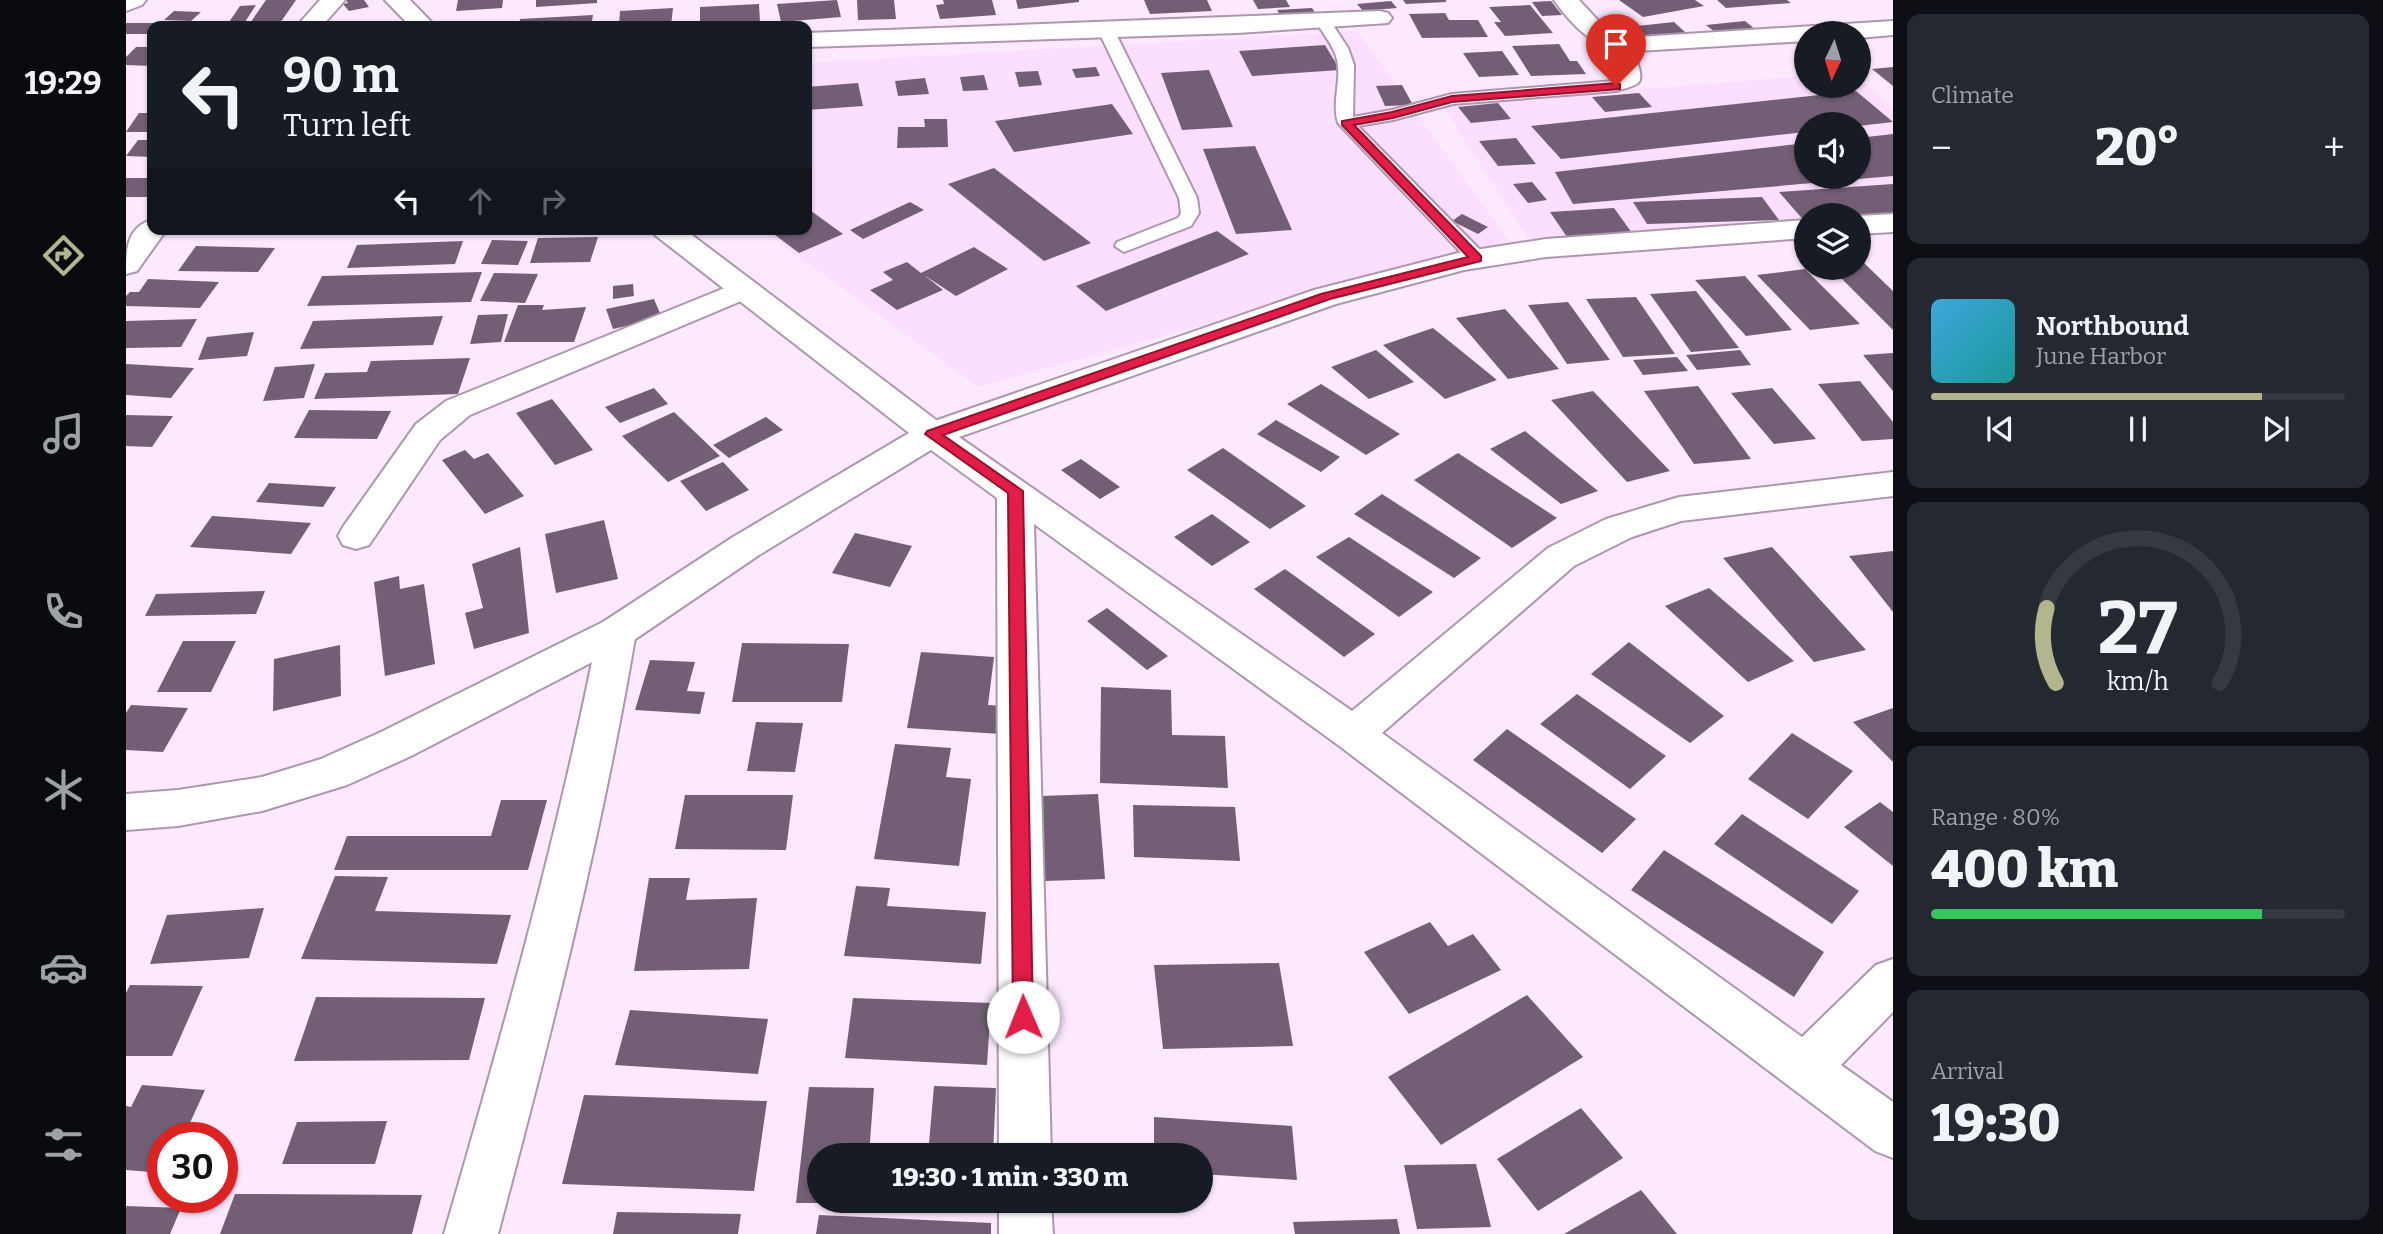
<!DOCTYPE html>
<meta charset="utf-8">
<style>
body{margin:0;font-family:Bitter,serif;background:#242831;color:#f1f3f6;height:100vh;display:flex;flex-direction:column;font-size:26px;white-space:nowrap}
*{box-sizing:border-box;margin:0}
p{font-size:23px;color:#9ea1a6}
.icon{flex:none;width:38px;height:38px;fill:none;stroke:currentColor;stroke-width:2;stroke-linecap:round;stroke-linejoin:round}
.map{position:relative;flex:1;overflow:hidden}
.sheet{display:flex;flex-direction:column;gap:14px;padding:14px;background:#0d0f14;width:490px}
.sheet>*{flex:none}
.top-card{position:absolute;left:21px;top:21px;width:665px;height:214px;border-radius:14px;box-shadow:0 2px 5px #0004;background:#171b24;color:#f1f3f6;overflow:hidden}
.needle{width:46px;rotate:184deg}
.controls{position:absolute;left:1668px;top:21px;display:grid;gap:14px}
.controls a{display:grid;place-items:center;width:77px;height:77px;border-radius:50%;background:#171b24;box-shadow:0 2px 5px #0004;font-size:35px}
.speed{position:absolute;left:21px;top:1122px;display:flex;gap:14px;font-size:35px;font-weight:700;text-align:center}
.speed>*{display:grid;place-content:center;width:91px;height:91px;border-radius:50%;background:#171b24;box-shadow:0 2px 5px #0004;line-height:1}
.speed .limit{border:10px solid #d22;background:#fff;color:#111}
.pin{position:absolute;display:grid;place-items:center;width:60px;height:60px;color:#fff;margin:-72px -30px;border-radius:50% 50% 50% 0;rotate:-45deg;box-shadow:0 0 7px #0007}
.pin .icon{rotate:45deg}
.me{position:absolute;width:77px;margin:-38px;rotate:359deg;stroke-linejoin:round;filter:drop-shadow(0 0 5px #0008)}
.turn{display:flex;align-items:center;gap:24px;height:147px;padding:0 21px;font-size:32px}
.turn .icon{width:91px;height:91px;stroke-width:2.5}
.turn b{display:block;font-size:49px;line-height:60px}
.lanes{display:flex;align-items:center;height:66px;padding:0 21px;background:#0003;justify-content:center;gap:35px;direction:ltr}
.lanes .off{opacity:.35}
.big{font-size:52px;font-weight:800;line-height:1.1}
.sheet .tile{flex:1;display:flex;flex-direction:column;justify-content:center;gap:10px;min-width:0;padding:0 24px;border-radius:14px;background:#242831}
.sheet .dial{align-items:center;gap:0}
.dial svg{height:182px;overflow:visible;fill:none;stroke:#363941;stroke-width:7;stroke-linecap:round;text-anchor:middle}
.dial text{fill:#f1f3f6;stroke:none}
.song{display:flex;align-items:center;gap:21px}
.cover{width:84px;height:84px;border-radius:10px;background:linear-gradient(135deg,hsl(200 70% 55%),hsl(180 70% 35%))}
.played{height:7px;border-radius:4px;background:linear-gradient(90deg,#b2b58d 80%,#363941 80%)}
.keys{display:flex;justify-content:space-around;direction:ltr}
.heat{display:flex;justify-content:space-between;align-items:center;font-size:38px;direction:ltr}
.charge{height:10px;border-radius:5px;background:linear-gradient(90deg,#34c759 80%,#363941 0)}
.trip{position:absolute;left:681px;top:1143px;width:406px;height:70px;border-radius:35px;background:#171b24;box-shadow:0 2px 5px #0004;font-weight:800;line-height:70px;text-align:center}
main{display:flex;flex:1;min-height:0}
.tabs{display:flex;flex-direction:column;width:126px;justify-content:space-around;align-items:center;background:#090b0e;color:#9ea1a6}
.tabs .icon{width:49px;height:49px}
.tabs .current{color:#b2b58d}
.tabs b{font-size:32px;color:#f1f3f6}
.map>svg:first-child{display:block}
.built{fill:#fcdefe;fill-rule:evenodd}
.building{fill:#735f75}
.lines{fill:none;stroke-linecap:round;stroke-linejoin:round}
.lane-casing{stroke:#ad96af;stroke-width:4}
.street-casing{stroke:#ad96af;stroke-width:4}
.secondary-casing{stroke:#ad96af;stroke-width:4}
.lane{fill:#fff;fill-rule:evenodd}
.street{fill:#fff;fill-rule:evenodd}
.secondary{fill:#fff;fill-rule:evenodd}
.route{fill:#e11d48;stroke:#92132f;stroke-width:2}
</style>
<main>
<nav class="tabs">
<b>19:29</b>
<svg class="icon current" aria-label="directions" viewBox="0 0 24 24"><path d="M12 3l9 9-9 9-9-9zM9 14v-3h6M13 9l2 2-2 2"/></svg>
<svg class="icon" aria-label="music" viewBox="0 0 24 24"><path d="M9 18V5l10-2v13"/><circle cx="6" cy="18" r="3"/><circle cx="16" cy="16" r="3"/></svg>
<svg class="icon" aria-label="phone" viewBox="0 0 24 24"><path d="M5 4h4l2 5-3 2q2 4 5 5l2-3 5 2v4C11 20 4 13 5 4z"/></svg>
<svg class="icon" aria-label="climate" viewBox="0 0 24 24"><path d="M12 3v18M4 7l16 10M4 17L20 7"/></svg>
<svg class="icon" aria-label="car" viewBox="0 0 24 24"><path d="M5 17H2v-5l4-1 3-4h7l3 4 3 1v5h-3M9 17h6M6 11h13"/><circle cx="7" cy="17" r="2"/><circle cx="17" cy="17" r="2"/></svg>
<svg class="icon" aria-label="filters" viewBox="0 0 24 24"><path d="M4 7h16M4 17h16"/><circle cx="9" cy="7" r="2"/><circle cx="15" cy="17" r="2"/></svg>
</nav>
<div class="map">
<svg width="1767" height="1234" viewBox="0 0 1767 1234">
<rect width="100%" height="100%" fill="#fce9fe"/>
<!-- built -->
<path class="built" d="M1231 31 1383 241 852 387 635 229H681V63Z
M1680 76V86H1732L1733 78 1767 109V228L1732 215H1680V234L1412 253 1316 105ZM1680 124H1732V177H1680Z"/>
<!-- building -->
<path class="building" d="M140 0H170L152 26H122Z
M220 0H238L243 7 223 11 217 4 222 3Z
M332 0H377L376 8 330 11Z
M410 0H471V3L410 7Z
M711 0 715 17 655 22 651 4Z
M731 0H768L770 19 732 20Z
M817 0H866L870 15 814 19 810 5 818 4Z
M890 0H953V2L892 9Z
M1018 0H1081L1086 11 1024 14Z
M1127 0H1160L1164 7 1132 9Z
M1277 0H1320V2L1280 4Z
M1493 0H1569L1578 6 1517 17Z
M1591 0H1661L1665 3 1600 8Z
M1265 1 1271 8 1237 11 1231 4Z
M1425 1 1436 15 1416 16 1406 2Z
M633 4 634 22 574 26V7Z
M130 5 119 22H103L114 6Z
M1404 5 1427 33 1379 36 1368 22H1375L1363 7Z
M547 8 545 26H493L494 11Z
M1186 8 1192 17 1157 20 1151 10Z
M48 11 75 12 65 21 38 20Z
M1319 13 1323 20H1352L1362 37 1296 38 1283 14Z
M467 15 465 26H393L394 19Z
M1619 21 1635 34 1595 37 1580 25Z
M1548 22 1560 33 1513 37 1502 27Z
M0 23H55L52 26H26V34H0Z
M1433 44 1444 61H1451L1460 74 1405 76 1386 46Z
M1199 45 1214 70 1126 76 1113 51Z
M10 47H26V66L0 65V57Z
M1376 51 1393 75 1353 77 1337 53Z
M970 67 974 76 950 78 946 69Z
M1767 67V86L1746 69Z
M1083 70 1107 127 1056 130 1035 73Z
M912 71 916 85 893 87 889 72Z
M858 75 862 90 837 91 834 77Z
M799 78 803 94 772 96 769 81Z
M732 83 737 106 681 110V87Z
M1276 85 1287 105 1259 106 1250 86Z
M1730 91 1767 122 1732 126 1680 124V132L1435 159 1405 126Z
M1513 93 1526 107 1479 112 1466 97Z
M1372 103 1385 119 1345 123 1332 107Z
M986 104 1007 134 888 152 869 121Z
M13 113H26V132H0Z
M798 119H821L822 147 771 148 772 127H799Z
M1767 134V176L1447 204 1429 172 1680 143V177H1732V138Z
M1390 138 1410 164 1372 166 1353 141Z
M12 140H26V157L0 156Z
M1129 146 1166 230 1110 234 1077 149Z
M868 168 965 243 918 261 822 184Z
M0 178H26V191L22 197H0Z
M1406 182 1421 200 1402 203 1387 184Z
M1767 184V218L1732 219V215H1680V223L1653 192Z
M1636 197 1653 220 1521 224 1507 202Z
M784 202 798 210 737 239 724 230Z
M681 208 717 234 673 253 641 229H681Z
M1488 208 1506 233 1441 237 1424 212Z
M1336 214 1362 227 1352 234 1326 221Z
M1091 231 1123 254 980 311 950 286Z
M472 237 464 262 404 263 412 238Z
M366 240 402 241 392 265 355 264Z
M337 241 329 264 221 268 231 245Z
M70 246 149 248 132 272 52 271Z
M848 247 882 269 830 296 798 275 817 290 771 310 744 290 767 280 757 272 781 262 795 273Z
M1732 263H1738L1767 291V330L1705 268H1732Z
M1679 269 1734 324 1684 330 1631 275Z
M356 272 345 302 181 306 196 276Z
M368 273 412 274 399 303 354 301Z
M1619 276 1666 330 1620 336 1569 280Z
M22 279 93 282 74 308 0 306V296L4 292H13Z
M507 284 508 296 487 299V286Z
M1570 291 1613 348 1565 352 1524 294Z
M1510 297 1549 354 1497 357 1460 299Z
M528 299 536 318 487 329 480 309Z
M1442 302 1484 360 1441 364 1402 305Z
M392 305H418L416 310 460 307 448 342H378Z
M1379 309 1433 369 1382 379 1330 318Z
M382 314 375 342 344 344 352 315Z
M317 316 307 345 174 349 187 321Z
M71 319 55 347 0 348V321Z
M1307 328 1371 380 1319 399 1257 345Z
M128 332 121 356 72 360 81 337Z
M1250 350 1288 382 1243 399 1205 367Z
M1614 350 1625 365 1571 370 1560 355Z
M1767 353V391L1737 355Z
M1551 357 1562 371 1517 375 1507 360Z
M344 358 332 394 188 399 199 373 241 372 245 361Z
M0 364 68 368 45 398 0 395Z
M189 364 178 398 137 401 149 367Z
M1734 381 1767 422V439L1736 441 1692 384Z
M1195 384 1274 434 1240 455 1161 404Z
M1572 386 1625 459 1568 464 1518 391Z
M528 388 542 404 494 423 479 407Z
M1646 388 1690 439 1648 444 1605 393Z
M1467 391 1544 471 1501 482 1425 400Z
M426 399 467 450 429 465 390 413Z
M183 410 265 411 251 439 168 438Z
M548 412 594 456 542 482 496 436Z
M0 415 47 416 26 447 0 446Z
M640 417 657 430 603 458 587 445Z
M1150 420 1214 457 1195 472 1131 434Z
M1399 431 1472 491 1435 504 1364 449Z
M1097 448 1180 506 1144 529 1061 470Z
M339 450 348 459 362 453 398 496 359 514 316 460Z
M1332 453 1431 518 1386 548 1288 480Z
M955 459 994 487 974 499 935 470Z
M597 462 623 490 580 511 554 481Z
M143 483 210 487 197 507 130 502Z
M1256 494 1355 558 1328 578 1228 514Z
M1086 514 1124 542 1086 566 1048 537Z
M86 516 185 523 165 554 64 547Z
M478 520 492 579 430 593 419 534Z
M729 533 786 546 764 587 706 573Z
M1223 537 1307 592 1273 617 1190 557Z
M394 547 403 633 348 649 339 613 357 608 346 564Z
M1646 547 1740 650 1688 662 1597 558Z
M1767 551V612L1723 556Z
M1159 569 1249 634 1218 657 1128 589Z
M273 576 274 589 298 584 309 664 259 676 248 582Z
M1583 588 1668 661 1622 682 1539 606Z
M139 591 130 614 19 616 30 594Z
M981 608 1042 656 1021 670 961 621Z
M57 641H110L85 692H31Z
M1503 642 1598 716 1564 743 1465 674Z
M616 643 723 644 716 702H606Z
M214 645 215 696 147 711 148 659Z
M795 652 868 657 862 705 879 706 875 734 781 728Z
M524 660 569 662 561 691 579 692 574 714 509 710Z
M975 687 1045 690 1046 735 1099 736 1102 788 974 783Z
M1451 694 1540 756 1504 789 1414 724Z
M5 705 62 708 37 752 0 750V713Z
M1767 708V762L1727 722Z
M630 722 677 723 669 772 621 771Z
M1381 729 1510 819 1476 853 1347 760Z
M1666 733 1727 771 1682 819 1622 779Z
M769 744 825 748 820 777 845 779 833 866 748 859Z
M972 794 979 879 919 881 915 796Z
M559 795H667L660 850 549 849Z
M375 800H421L402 870H208L221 836H365Z
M1754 802 1767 812V866L1718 827Z
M1007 805 1109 807 1114 861 1008 857Z
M1616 814 1733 891 1706 924 1588 844Z
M1538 850 1698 952 1668 997 1505 890Z
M209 876 262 877 249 911 385 915 371 964 175 959Z
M523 878H564L560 900 631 898 623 969 508 971Z
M730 886 764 888 761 906 860 912 855 964 718 956Z
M138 908 123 958 24 964 41 915Z
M1304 922 1322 946 1347 934 1375 970 1283 1014 1238 952Z
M1153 963 1167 1046 1037 1049 1028 965Z
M4 985 77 986 46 1056H0V993Z
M1401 995 1457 1057 1315 1145 1262 1077Z
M190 997 359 998 343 1060 168 1061Z
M727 998 865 1003 861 1065 719 1058Z
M504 1010 642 1019 632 1074 489 1065Z
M16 1085 79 1090 57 1138H37V1173L0 1170V1106L5 1107Z
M808 1086 870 1088 867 1155H802Z
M683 1087 748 1088 743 1155H693V1200H740V1203H670Z
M458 1095 641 1101 628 1191 436 1184Z
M1455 1108 1497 1158 1412 1211 1371 1159Z
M1028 1117 1166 1126 1171 1180 1074 1174V1155H1028Z
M261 1121 249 1164H156L171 1122Z
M1350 1164 1365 1227 1291 1229 1278 1165Z
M1515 1190 1551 1234H1438Z
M109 1194 296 1195 286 1234H94Z
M0 1206 55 1208 44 1234H0Z
M491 1212 615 1214 612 1234H487Z
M693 1215 865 1223V1234H690Z
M1271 1219 1274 1234H1169L1167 1222Z"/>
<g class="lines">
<!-- lane casing -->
<g class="lane-casing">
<path id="lane" d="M1198 17 1203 19 1222 48 1228 65 1227 117 1266 110 1326 94 1488 81 1498 78 1497 67 1487 45 1495 40C1505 43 1520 76 1512 83 1507 87 1496 89 1490 91L1327 104 1267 120 1232 126 1358 254 1360 258 1351 264 1344 262 1212 123C1205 101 1217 78 1210 56 1206 44 1197 33 1190 22Z
M980 25 988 30 1071 198 1073 213 1065 226 998 252 989 246 991 242 1052 218 1055 213 1053 198 972 30Z"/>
</g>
<!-- street casing -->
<g class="street-casing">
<path id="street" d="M0 0H20L16 5 0 11Z
M194 0H219L196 26H171Z
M1428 0H1453L1479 28 1497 38 1767 21V35L1732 38V33H1680V41L1495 52C1465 45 1446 25 1428 0Z
M1254 11 1262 13 1266 18 1262 23 1111 33 681 47V33Z
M1767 214V232L1732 234V216Z
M26 220V229H41L11 271 0 274C0 252 0 227 26 220Z
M1680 220V238L1420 257 1338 270 1210 304 833 437 1226 711 1422 548 1480 519 1553 497 1767 472V496L1555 521 1506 537 1448 566 1256 733 1676 1037 1750 965 1767 959V1012L1715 1065 1767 1102V1158L1749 1151 1212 745 908 524 925 1155H873L871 498 794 442 789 434 794 426 1188 290 1336 252 1420 239Z
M616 281 627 284 631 290 627 296 344 415 314 440 243 545 230 549 217 545 212 536 217 527 290 424 320 401Z
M491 618 505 622 510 632C476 835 425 1035 372 1234H318C376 1035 432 836 472 632L477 622Z
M873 1200H925L927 1234H873Z"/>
</g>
<!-- secondary casing -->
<g class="secondary-casing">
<path id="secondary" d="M259 0H284L309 26H284Z
M525 229H558L818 426 823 434 818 442 633 555 505 642 285 756 221 785 136 811 52 826 0 830V794L52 790 136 777 195 759 255 732 477 622 607 537 783 433 529 235Z"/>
</g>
<!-- lane -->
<use href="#lane" class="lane"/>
<!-- street -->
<use href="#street" class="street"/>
<!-- secondary -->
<use href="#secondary" class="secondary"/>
</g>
<!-- route -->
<path class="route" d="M1490 83 1494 84V89L1326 102 1267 118 1228 125 1355 256V261L1204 299 817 435 897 491 907 1017 904 1023 897 1026 890 1023 887 1017 882 493 799 434 801 431 1195 294 1342 257 1216 125V121L1266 112 1326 96Z"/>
</svg>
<div class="controls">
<a><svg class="needle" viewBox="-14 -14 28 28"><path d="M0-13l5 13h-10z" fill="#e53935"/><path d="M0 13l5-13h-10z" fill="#9ea1a6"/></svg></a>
<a><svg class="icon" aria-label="sound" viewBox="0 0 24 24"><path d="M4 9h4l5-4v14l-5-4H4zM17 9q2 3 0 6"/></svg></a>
<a><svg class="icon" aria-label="layers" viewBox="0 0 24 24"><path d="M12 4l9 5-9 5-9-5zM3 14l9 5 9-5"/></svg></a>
</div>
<div class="speed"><div class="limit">30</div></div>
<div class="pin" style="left:1490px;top:86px;background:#d93025"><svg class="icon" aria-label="arrive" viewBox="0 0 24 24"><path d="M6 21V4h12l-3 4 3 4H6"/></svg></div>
<svg class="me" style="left:897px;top:1017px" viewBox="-20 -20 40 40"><circle r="19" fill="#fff"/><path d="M0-13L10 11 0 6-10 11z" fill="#e11d48"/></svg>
<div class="trip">19:30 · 1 min · 330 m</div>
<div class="top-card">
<div class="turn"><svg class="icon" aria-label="left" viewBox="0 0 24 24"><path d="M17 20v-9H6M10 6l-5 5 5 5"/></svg><div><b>90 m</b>Turn left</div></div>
<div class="lanes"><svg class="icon" aria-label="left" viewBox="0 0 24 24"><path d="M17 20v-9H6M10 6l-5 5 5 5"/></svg><svg class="icon off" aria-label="ahead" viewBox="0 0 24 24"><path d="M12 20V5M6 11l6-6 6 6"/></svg><svg class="icon off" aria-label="right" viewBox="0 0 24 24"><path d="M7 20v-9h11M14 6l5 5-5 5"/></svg></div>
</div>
</div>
<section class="sheet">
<div class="tile"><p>Climate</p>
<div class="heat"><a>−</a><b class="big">20°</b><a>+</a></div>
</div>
<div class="tile">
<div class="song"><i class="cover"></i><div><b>Northbound</b><p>June Harbor</p></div></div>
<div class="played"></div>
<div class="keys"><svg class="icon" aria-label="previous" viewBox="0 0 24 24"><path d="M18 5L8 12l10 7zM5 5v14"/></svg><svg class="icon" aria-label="pause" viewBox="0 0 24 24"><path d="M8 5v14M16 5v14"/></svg><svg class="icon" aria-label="next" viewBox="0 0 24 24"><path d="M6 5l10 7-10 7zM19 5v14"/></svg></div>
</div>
<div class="tile dial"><svg viewBox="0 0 100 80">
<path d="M14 69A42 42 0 1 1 86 69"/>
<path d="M14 69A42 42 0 0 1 10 36" stroke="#b2b58d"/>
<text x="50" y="56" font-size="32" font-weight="700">27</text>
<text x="50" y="72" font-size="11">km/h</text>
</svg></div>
<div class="tile"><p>Range · 80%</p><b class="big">400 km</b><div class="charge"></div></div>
<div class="tile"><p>Arrival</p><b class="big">19:30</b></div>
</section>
</main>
